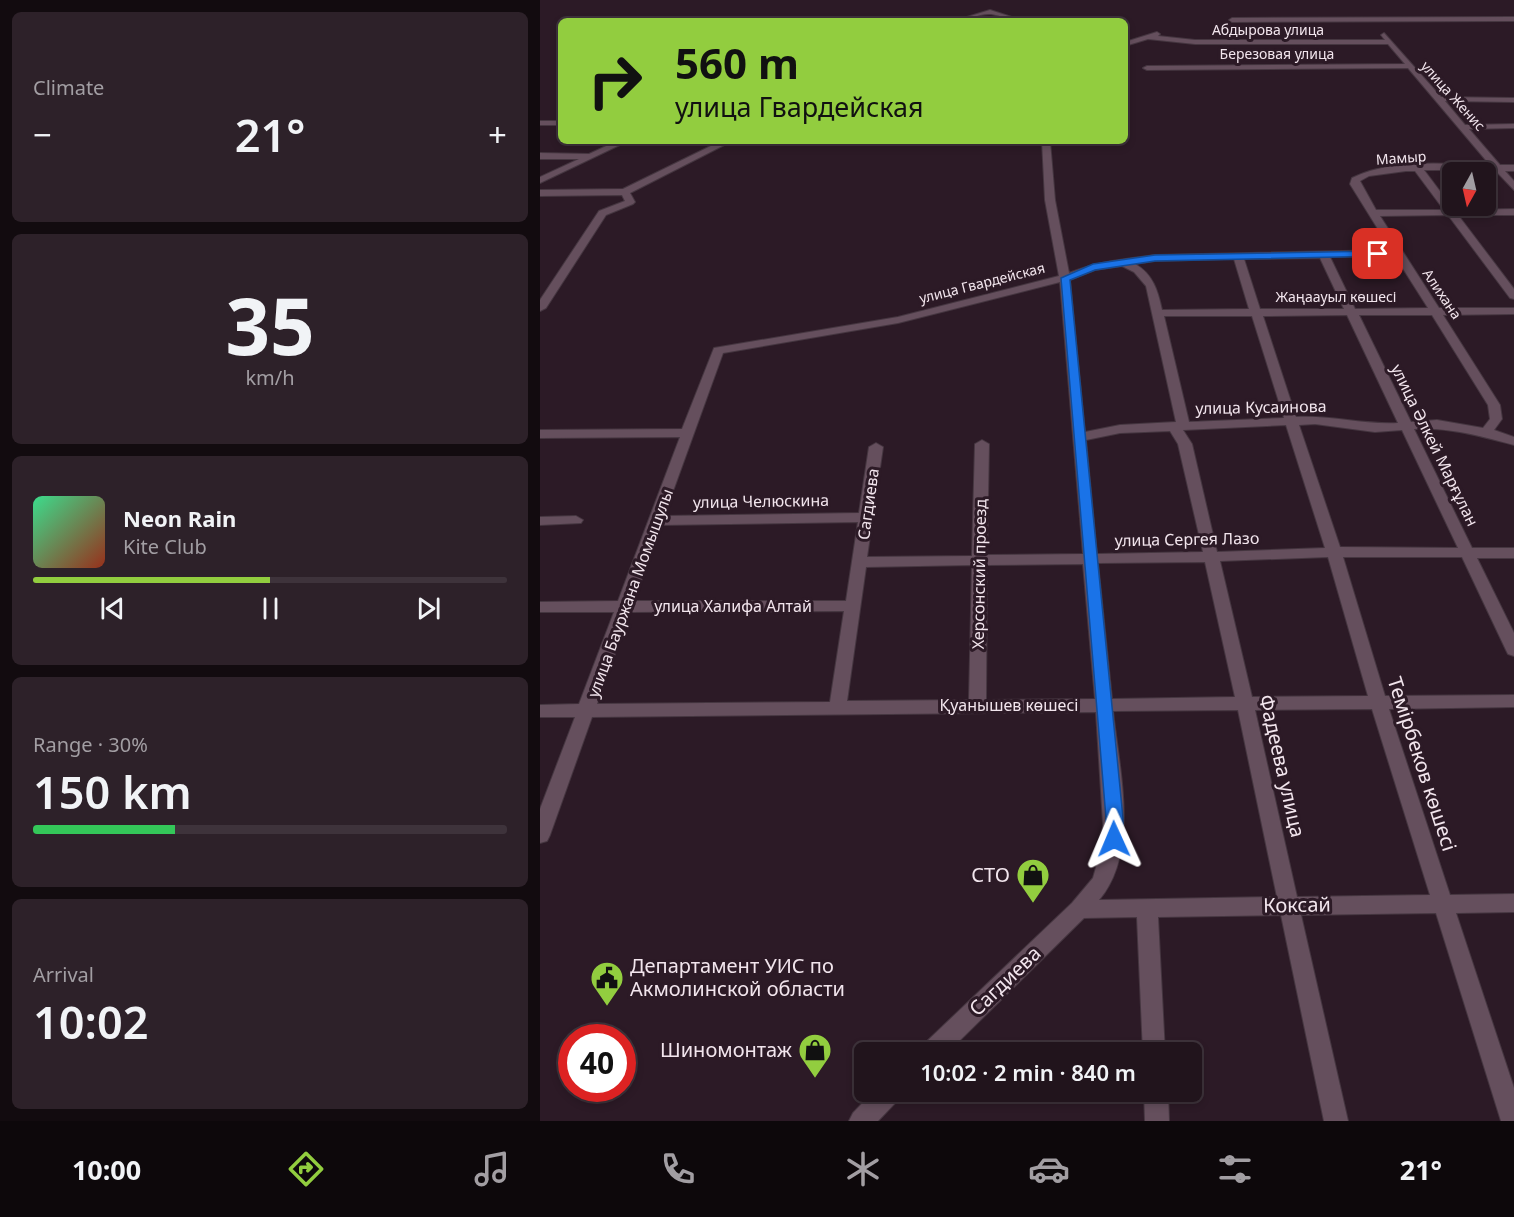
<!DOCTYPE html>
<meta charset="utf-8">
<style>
body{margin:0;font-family:"Noto Sans",sans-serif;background:#2d2129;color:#f1f3f6;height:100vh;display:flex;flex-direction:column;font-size:22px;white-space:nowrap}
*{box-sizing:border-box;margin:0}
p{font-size:20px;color:#a29ea3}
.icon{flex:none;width:33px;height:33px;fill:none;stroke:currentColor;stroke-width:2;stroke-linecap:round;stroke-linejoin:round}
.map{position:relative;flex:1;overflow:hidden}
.drawer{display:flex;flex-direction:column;gap:12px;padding:12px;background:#120b0f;width:540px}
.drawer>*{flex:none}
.hud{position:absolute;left:18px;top:18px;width:570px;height:126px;border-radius:9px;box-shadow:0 3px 9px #0003,0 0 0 2px #3e333b;background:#92cd3f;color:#111;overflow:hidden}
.needle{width:39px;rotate:188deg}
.controls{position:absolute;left:902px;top:162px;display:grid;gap:12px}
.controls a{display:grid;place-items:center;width:54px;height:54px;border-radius:9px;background:#21141c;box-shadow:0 3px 9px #0003,0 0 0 2px #3e333b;font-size:30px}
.speed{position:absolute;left:18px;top:1024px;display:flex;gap:12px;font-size:30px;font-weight:700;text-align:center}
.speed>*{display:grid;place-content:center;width:78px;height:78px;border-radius:50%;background:#21141c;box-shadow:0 3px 9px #0003,0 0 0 2px #3e333b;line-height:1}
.speed .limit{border:9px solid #d22;background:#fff;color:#111}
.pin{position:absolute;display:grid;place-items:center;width:51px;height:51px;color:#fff;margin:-26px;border-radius:12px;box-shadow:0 3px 9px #0006}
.me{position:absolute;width:66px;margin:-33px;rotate:359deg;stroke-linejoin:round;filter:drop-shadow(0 0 4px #0008)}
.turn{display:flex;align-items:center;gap:21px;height:126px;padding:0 18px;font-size:27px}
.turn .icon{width:78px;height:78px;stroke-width:2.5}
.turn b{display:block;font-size:42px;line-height:51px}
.big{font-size:45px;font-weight:600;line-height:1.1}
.drawer .card{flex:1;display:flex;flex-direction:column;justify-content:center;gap:9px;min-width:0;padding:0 21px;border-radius:9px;background:#2d2129}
.drawer .dial{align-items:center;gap:0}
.dial b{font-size:78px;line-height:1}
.song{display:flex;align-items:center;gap:18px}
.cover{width:72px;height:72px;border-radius:9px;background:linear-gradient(135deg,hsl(150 70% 55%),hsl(10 70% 35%))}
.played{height:6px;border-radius:3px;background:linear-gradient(90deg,#92cd3f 50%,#3e333b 50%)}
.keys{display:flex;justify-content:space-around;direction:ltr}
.heat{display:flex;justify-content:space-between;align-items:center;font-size:33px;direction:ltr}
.charge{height:9px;border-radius:4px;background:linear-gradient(90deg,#34c759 30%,#3e333b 0)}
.trip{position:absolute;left:314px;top:1042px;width:348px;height:60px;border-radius:9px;background:#21141c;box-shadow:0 3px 9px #0003,0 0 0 2px #3e333b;font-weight:600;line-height:60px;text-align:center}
.menu{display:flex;height:96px;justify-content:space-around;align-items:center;background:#0d080b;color:#a29ea3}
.menu .icon{width:42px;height:42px}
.menu .on{color:#92cd3f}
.menu b{font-size:27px;color:#f1f3f6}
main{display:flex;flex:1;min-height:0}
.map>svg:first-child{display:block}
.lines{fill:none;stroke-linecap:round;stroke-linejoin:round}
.minor-casing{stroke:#453640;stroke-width:2}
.minor{fill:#654f5d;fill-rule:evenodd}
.route{fill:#1a73e8;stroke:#114b97;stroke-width:1.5}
.labels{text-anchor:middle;stroke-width:6;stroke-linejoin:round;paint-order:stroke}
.far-street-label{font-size:14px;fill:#f2e5ed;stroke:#2c1a26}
.street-label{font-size:16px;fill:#f2e5ed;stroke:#2c1a26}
.near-street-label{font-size:20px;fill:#f2e5ed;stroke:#2c1a26}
.near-poi-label{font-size:20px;fill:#f2e5ed;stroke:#2c1a26;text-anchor:end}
</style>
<main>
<section class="drawer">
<div class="card"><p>Climate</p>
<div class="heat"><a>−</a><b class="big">21°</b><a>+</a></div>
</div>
<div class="card dial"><b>35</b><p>km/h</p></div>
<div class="card">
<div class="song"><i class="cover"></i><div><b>Neon Rain</b><p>Kite Club</p></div></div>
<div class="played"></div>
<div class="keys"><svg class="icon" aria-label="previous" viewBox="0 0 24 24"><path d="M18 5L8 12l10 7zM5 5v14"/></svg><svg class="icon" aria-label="pause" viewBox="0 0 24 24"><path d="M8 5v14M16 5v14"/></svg><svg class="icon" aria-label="next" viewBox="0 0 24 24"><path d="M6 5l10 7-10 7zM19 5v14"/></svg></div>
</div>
<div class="card"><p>Range · 30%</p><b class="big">150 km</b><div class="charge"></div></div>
<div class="card"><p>Arrival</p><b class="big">10:02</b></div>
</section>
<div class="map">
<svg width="974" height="1121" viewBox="0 0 974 1121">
<rect width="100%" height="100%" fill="#2c1a26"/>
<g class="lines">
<!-- minor casing -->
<g class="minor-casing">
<path id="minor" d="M450 10 484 21C472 21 463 16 451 14 440 13 426 21 414 21Z
M974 17V21L692 22 689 20 692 18Z
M617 32 620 34 618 36 655 40H845L841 35 844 33 901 97 974 98V102L905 101 925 125 974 124V128L929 129 960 165H974V171H965L974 181V190L955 170H884L914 210 974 209V215H918L974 289V299L970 298 908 215 840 216 899 308H974V314L903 315 960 405 962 419 954 430 974 437V445C940 436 910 427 874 429L932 548H974V558H937L974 633V656L968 654 966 650 922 557H803L845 696 974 695V707L849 709 910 895 974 894V912L916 913 974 1088V1121H961L896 913 761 915 808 1121H784L741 915 618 917 625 1053H603L597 917 544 918 407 1053H380L383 1045 532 903 553 878 564 839 556 712 52 717 10 835 7 841 0 843V809L35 717H0V705L39 704 74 612H0V602L78 601 140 437 0 438V430L142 429 174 348 358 317 519 276 505 200 502 141H510L515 200 529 273C558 261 585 259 615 255L851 250 810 184 812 178C852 158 906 164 950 165L868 68 607 70 603 68 607 66 865 64 848 44H655L608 39 585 46V42ZM866 171H875L904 210H836L820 181 829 176ZM855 256 888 308 815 309 790 257ZM780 258 804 309H720L704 259ZM694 259 709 309 622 310C618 291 613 274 595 264L615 261ZM582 266 594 272 606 286 636 422 580 425 545 432 530 280 555 270ZM520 282 543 554 447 555 449 444 442 440 435 444 432 556 327 557 343 447 336 443 329 447 319 513 124 516 183 353 358 323ZM807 315 858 423C824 425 791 415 756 417L723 316ZM819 315H892L948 405 950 419 943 428 897 420 871 422ZM624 316H712L744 418 649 422ZM775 424 835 432 862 430 918 548 800 547 759 425ZM746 425 785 548 677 552 652 444 643 430ZM630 431 638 444 663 552 557 554 546 440 580 433ZM318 522 306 601H94L121 525ZM788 557 828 696 712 697 680 561ZM665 562 695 697 572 699 558 563ZM543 564 555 699 446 700 447 565ZM432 565 429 700 307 701 326 567ZM304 611 290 702 57 704 90 612ZM832 709 890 895 757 897 715 710ZM698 710 737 897 559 900C600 852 579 769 573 711Z
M0 121H21V125H0Z
M77 141H88L0 183V177L39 159H0V153L49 154Z
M181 141H192L90 193 95 202 93 204 66 215 6 308 0 311V300L59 211 85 201 82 195 0 196V190L83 189Z
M36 516 43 520 41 523 0 525V517Z
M333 1092H362L358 1100 338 1121H309L313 1113Z
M604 1092H628L629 1121H605Z"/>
</g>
<!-- minor -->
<use href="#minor" class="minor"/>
</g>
<!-- route -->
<path class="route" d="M838 251 843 254 842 256 615 261 555 270 530 280 583 818V839L580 844 574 846 568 844 565 839 566 818 521 278 553 264 615 255Z"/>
<!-- icons -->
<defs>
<g id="shop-pin" transform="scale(1.725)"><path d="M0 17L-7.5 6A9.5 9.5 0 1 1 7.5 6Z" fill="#92cd3f" stroke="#2c1a26"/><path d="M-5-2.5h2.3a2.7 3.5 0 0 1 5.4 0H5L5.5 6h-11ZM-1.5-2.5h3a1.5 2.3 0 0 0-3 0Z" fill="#111"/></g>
<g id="civic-pin" transform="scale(1.725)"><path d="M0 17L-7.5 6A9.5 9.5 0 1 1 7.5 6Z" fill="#92cd3f" stroke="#2c1a26"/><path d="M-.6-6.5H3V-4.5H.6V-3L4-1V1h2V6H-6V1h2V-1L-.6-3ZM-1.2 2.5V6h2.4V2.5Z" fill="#111"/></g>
</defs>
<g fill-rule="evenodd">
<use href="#shop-pin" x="493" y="875"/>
<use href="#civic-pin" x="67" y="978"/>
<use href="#shop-pin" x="275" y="1050"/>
</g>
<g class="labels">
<!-- far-street labels -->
<g class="far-street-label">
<text x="728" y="35">Абдырова улица</text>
<text x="737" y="59">Березовая улица</text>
<text transform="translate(913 96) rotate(48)" y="5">улица Женис</text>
<text transform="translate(861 158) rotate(-4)" y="5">Мамыр</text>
<text transform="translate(442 283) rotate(-14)" y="5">улица Гвардейская</text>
<text transform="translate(902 294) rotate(56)" y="5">Алихана</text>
<text x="796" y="302">Жаңаауыл көшесі</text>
</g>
<!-- street labels -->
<g class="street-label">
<text transform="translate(721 407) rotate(-1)" y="6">улица Кусаинова</text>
<text transform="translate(895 445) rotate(64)" y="6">улица Әлкей Марғұлан</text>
<text transform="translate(221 501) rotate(-1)" y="6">улица Челюскина</text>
<text transform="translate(328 504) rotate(-82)" y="6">Сагдиева</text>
<text transform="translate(647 539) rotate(-1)" y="6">улица Сергея Лазо</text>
<text transform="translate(439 574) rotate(-89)" y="6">Херсонский проезд</text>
<text transform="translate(90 593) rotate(-70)" y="6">улица Бауржана Момышулы</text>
<text x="193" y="612">улица Халифа Алтай</text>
<text x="469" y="711">Қуанышев көшесі</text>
</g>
<!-- near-street labels -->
<g class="near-street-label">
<text transform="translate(882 764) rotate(72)" y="7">Темірбеков көшесі</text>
<text transform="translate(742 766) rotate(77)" y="7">Фадеева улица</text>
<text transform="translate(757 905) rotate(-1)" y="7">Коксай</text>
<text transform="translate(465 981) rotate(-44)" y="7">Сагдиева</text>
</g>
<!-- near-poi labels -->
<g class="near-poi-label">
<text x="470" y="882">СТО</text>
<text x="90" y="973" text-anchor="start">Департамент УИС по<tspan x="90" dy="23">Акмолинской области</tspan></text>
<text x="252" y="1057">Шиномонтаж</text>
</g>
</g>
</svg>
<div class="controls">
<a><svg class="needle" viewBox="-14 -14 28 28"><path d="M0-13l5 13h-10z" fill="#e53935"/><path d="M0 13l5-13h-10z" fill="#a29ea3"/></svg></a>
</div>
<div class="speed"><div class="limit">40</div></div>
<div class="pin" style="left:838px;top:254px;background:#d93025"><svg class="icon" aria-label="arrive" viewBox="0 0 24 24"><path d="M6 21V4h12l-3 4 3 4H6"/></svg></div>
<svg class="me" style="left:574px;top:839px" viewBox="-20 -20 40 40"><path d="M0-17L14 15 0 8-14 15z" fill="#1a73e8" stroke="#fff" stroke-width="4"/></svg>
<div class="trip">10:02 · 2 min · 840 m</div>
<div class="hud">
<div class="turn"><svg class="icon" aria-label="right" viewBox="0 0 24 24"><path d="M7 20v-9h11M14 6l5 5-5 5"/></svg><div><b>560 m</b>улица Гвардейская</div></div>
</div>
</div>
</main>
<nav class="menu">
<b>10:00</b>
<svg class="icon on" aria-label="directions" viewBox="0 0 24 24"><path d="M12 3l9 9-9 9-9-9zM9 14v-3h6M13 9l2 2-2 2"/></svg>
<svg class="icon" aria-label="music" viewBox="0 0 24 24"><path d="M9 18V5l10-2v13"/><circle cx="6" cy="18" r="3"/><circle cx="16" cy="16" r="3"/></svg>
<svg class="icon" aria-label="phone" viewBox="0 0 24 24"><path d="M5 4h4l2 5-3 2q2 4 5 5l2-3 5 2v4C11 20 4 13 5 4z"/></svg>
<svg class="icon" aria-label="climate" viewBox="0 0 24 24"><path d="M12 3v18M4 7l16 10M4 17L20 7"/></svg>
<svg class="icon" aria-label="car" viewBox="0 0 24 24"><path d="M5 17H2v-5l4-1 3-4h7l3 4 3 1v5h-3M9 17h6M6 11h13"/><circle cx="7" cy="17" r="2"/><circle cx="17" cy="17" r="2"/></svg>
<svg class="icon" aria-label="filters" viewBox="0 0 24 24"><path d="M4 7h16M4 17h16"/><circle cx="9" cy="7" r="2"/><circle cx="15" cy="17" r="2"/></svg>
<b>21°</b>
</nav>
